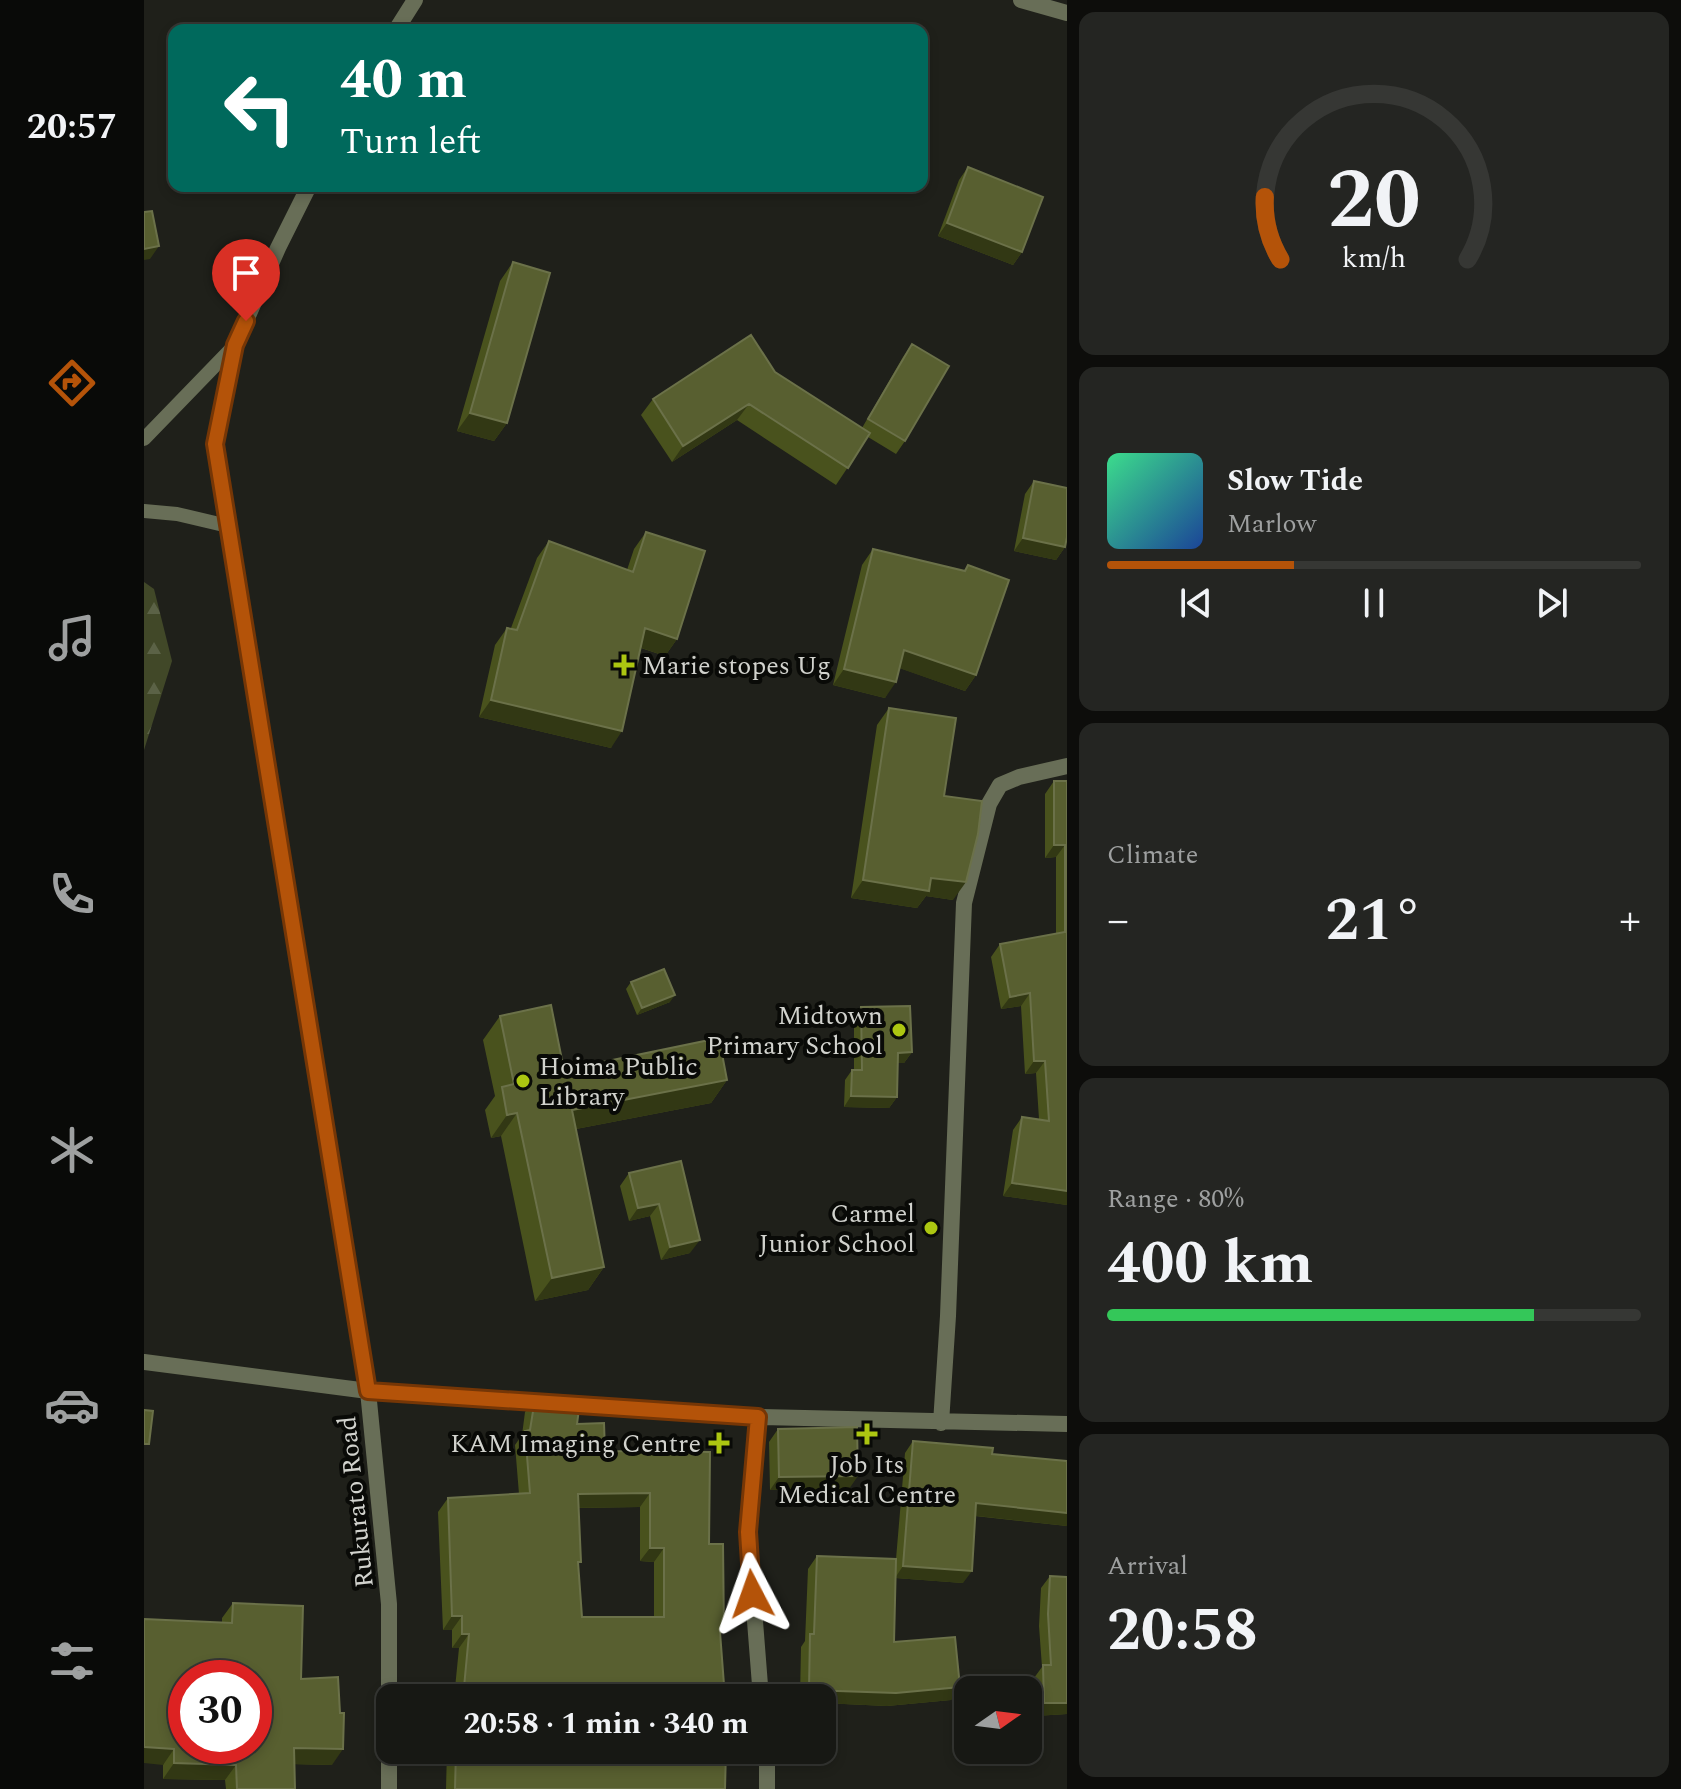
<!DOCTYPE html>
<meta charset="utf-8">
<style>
body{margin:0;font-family:Spectral,serif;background:#242522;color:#f1f3f6;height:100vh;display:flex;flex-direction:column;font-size:30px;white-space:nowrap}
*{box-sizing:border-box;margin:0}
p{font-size:26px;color:#9ea0a0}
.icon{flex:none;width:44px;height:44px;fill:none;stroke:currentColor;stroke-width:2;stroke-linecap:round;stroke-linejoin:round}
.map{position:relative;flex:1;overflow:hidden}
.drawer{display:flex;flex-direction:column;gap:12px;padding:12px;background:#0d0d0b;width:614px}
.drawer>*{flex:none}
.banner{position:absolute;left:24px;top:24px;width:760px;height:168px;border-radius:16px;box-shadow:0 4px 12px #0003,0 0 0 2px #363734;background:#00695c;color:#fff;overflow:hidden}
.needle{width:52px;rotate:76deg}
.fabs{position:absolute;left:810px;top:1676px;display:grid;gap:16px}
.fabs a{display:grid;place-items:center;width:88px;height:88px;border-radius:16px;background:#171814;box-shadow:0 4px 12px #0003,0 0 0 2px #363734;font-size:40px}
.speed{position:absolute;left:24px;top:1660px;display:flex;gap:16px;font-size:40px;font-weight:700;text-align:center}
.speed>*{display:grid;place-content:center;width:104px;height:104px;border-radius:50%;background:#171814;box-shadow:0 4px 12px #0003,0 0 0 2px #363734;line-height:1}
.speed .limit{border:12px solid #d22;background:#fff;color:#111}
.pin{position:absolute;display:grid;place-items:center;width:68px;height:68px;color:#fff;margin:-82px -34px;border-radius:50% 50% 50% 0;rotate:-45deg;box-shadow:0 0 8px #0007}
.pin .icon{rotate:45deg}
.me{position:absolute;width:88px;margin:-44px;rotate:356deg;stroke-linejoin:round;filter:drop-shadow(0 0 6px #0008)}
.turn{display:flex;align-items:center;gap:28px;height:168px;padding:0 40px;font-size:36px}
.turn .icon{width:104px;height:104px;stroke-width:2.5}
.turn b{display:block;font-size:56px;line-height:68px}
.big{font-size:60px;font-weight:700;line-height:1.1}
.drawer .tile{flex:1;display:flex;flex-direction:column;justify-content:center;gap:12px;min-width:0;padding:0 28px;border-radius:16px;background:#242522}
.drawer .dial{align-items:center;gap:0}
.dial svg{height:208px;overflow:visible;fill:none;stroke:#363734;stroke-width:7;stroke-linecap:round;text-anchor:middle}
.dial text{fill:#f1f3f6;stroke:none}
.song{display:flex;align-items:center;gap:24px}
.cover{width:96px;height:96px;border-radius:12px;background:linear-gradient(135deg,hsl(150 70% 55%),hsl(220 70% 35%))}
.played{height:8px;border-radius:4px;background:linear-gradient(90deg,#b45309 35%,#363734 35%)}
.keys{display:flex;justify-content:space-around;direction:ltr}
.heat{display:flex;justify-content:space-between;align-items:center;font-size:44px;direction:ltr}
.charge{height:12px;border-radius:6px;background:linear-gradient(90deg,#34c759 80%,#363734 0)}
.trip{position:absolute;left:232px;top:1684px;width:460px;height:80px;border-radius:16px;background:#171814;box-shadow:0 4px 12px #0003,0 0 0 2px #363734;font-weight:700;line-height:80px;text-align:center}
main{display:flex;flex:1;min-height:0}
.tabs{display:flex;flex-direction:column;width:144px;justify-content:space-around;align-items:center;background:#090a08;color:#9ea0a0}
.tabs .icon{width:56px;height:56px}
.tabs .active{color:#b45309}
.tabs b{font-size:36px;color:#f1f3f6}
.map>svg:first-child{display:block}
.forest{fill:url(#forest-firs)}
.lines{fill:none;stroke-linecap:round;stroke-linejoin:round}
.service{stroke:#686e57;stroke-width:14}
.minor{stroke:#686e57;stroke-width:16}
.tertiary{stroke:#686e57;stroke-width:16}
.wall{fill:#49521d;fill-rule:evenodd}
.shaded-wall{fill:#323814}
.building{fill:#585f30;stroke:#6b7149;stroke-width:2;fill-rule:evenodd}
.route-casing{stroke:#753606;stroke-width:20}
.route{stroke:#b45309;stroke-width:14}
.poi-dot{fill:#acc611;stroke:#090a07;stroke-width:3}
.labels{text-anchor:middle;stroke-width:8;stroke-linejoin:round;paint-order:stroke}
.poi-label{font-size:26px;fill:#d1d2cd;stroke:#090a07;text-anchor:end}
.street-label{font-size:26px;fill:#d1d2cd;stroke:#090a07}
</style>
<main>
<nav class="tabs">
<b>20:57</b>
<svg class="icon active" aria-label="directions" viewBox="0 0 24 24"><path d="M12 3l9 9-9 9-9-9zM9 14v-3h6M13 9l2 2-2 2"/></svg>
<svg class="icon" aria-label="music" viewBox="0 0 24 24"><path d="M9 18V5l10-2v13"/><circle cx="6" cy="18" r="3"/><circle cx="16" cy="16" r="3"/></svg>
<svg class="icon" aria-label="phone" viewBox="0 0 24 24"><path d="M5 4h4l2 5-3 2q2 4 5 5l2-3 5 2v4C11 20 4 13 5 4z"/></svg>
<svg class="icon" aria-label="climate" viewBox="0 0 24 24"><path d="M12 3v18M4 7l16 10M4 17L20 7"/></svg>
<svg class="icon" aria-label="car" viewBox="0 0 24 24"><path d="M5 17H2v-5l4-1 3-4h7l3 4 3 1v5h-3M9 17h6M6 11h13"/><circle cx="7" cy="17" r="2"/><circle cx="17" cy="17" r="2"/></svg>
<svg class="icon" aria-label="filters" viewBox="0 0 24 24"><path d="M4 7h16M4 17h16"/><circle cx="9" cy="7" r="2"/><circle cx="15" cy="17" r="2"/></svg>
</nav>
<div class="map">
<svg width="923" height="1789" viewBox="0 0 923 1789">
<defs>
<pattern id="forest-firs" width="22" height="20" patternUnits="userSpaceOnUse" patternTransform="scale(2)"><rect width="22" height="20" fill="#414828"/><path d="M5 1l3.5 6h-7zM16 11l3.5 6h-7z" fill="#5b6246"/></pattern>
</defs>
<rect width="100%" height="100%" fill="#1f201a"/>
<!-- forest -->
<path class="forest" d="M0 582 10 589 28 661 0 750Z"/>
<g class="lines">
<!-- service -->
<path class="service" d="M0 439 91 345
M0 511 33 514 84 526"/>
<!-- minor -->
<path class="minor" d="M877 0 923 13
M0 1362 224 1391 614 1417 923 1424
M614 1417 604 1532 617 1698
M797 1423 804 1316 820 903 845 804 856 785 875 777 923 766
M623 1789V1750"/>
<!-- tertiary -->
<path class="tertiary" d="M252 30 271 0
M165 186 134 248 91 345 71 444 224 1391 245 1604V1789"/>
</g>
<!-- wall -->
<path class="wall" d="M824 167 878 252 869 265 794 236 815 180Z
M369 262 363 423 350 441 313 431 356 281Z
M768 344 761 441 752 454 724 437 692 485 593 420 528 462 497 415 509 399 631 372 718 428 759 357Z
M890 481 921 547 912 560 870 551 881 494Z
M502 532 533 639 521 656 497 648 467 748 335 717 351 645 363 628H367L393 558 405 541 483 570 490 549Z
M729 549 820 571 824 565 832 675 821 691 756 668 741 698 689 685 718 565Z
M745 708 800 796 809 900 782 896 773 908 707 898 733 725Z
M910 781H923V1205L859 1196 869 1130 878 1117 895 1119 892 1073 881 1074 877 1006 857 1009 847 957 856 944 912 934V857L901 858V794Z
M487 982 526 1002 493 1015 482 989Z
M717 1007 768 1052 760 1063H754L753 1097 745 1108 700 1107 701 1080 708 1070H710V1018Z
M356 1016 420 1070 583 1080 567 1103 432 1129 460 1267 444 1290 391 1301 357 1136 347 1138 341 1110 351 1096 339 1040Z
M537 1161 546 1253 517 1260 506 1216 485 1221 476 1186 485 1173Z
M391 1399 433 1424 461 1451 565 1544 576 1637 581 1698H310L315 1648H308V1630H299L294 1512 304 1498 375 1494 371 1445 378 1435 381 1412ZM496 1507V1561L510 1562V1617H438L434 1566V1508Z
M634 1429 705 1489 626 1490 625 1442Z
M769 1441 848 1454 923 1526 831 1516 819 1583 752 1578 750 1642 816 1687 807 1700 743 1706 678 1703V1698H656L657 1647 661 1641 664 1569 673 1556 752 1559 761 1453Z
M906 1576 923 1577V1714L891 1716 890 1678 898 1667 895 1626 897 1588Z
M89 1603 157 1679 188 1765 150 1764 151 1789H82L81 1780 19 1779V1765L78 1622V1618Z
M303 1750H413L414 1764 458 1759 457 1750H582L581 1789H302Z"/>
<!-- shaded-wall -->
<path class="shaded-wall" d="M803 223 878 252 869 265 794 236Z
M15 246 6 259 0 260V249Z
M605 404 593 420 528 462 539 446Z
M326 413 363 423 350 441 313 431Z
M879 538 921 547 912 560 870 551Z
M501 628 533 639 521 656 489 645Z
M760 650 832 675 821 691 749 666Z
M700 669 752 682 741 698 689 685Z
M347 700 478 731 467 748 335 717Z
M910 845H921L912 857 901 858Z
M787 878 822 882 809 900 782 896 773 908 707 898 719 880Z
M886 993 877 1006 857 1009 866 997Z
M531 995 526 1002 493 1015 498 1008Z
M768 1052 760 1063H747L754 1053Z
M890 1061H901L892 1073 881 1074Z
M583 1080 567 1103 411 1133 428 1110Z
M707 1096 753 1097 745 1108 700 1107Z
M373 1113 357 1136 347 1138 363 1115Z
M868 1183 923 1191V1205L859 1196Z
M515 1204 506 1216 485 1221 494 1208Z
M556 1240 546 1253 517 1260 526 1247Z
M460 1267 444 1290 391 1301 408 1278Z
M714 1476 705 1489 626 1490 635 1477Z
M506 1493 496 1507 424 1508 434 1494Z
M832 1503 923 1513V1526L824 1515Z
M506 1548H520L510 1562 496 1561Z
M759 1566 828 1571 819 1583 751 1578Z
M308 1616H318L308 1630H299Z
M318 1634H325L315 1648H308Z
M816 1687 807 1700 743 1706 678 1703V1698H659L665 1690Z
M408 1691 464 1697 463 1698H404Z
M900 1703H923V1714L891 1716Z
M0 1747 30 1749 19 1765 0 1763Z
M150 1748 199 1749 188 1765 139 1764Z
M30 1763 92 1765 81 1780 19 1779Z"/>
<!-- building -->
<path class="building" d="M824 167 899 197 878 252 803 223Z
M8 211 15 246 0 249V212Z
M369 262 406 273 363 423 326 413Z
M607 335 631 372 726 433 704 468 605 404 539 446 509 399Z
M768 344 805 366 761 441 724 419Z
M890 481 923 488V537L921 547 879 538Z
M502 532 561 551 533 639 501 628 478 731 347 700 363 628 373 630 405 541 489 572Z
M729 549 821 571 824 565 865 580 832 675 760 650 752 682 700 669Z
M745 708 812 718 800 796 838 801 834 834 822 882 787 878 785 891 719 880Z
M910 781H923V1191L868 1183 878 1117 905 1121 901 1061H890L886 993 866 997 856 944 921 932V845H910Z
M520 969 531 995 498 1008 487 982Z
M407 1005 420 1070 575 1038 583 1080 428 1110 460 1267 408 1278 373 1113 363 1115 358 1087 370 1084 356 1016Z
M766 1006 768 1052 754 1053 753 1097 707 1096 708 1070H718L717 1007Z
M537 1161 556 1240 526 1247 515 1204 494 1208 485 1173Z
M391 1399 436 1402 433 1424 460 1423 461 1451 566 1452 565 1544H579L580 1632H576L581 1698H464V1697L408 1691 409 1698H319L325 1634H318V1616H308L304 1498 386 1493 381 1431 386 1430ZM506 1493V1548H520V1617H438L434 1562H437L434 1494Z
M0 1410 9 1411 5 1444H0Z
M713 1427 714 1476 635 1477 634 1429Z
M769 1441 849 1448 848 1454 923 1461V1513L832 1503 828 1571 759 1566Z
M673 1556 752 1559 750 1642 811 1637 816 1687 752 1693 665 1690 666 1634H670Z
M906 1576 923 1577V1703H900L899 1665H907L904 1614Z
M89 1603 159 1606 157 1679 194 1677 196 1713H200L199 1749 150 1748 151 1789H93L92 1765 30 1763V1749L0 1747V1619L88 1623ZM42 1678H110V1746H42Z
M312 1750H413L414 1764 469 1758 468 1750H582L581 1789H311Z"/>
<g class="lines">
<!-- route casing -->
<g class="route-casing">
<path id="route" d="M102 321 91 345 71 444 224 1391 614 1417 604 1532 608 1594"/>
</g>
<!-- route -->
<use href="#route" class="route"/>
</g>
<!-- markers -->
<g class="poi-dot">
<path d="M476 653h8v8h8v8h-8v8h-8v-8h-8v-8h8z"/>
<circle cx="755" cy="1030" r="8"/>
<circle cx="379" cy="1081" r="8"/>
<circle cx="787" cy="1228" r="8"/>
<path d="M719 1422h8v8h8v8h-8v8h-8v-8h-8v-8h8z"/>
<path d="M571 1431h8v8h8v8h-8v8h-8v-8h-8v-8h8z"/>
</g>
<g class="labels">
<!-- poi labels -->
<g class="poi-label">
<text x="498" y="674" text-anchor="start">Marie stopes Ug</text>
<text x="739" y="1024">Midtown<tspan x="739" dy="30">Primary School</tspan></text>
<text x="395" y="1075" text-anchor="start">Hoima Public<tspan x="395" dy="30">Library</tspan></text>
<text x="771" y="1222">Carmel<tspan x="771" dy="30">Junior School</tspan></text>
<text x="557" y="1452">KAM Imaging Centre</text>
<text x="723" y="1473" text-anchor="middle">Job Its<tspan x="723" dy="30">Medical Centre</tspan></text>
</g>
<!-- street labels -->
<g class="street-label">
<text transform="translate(211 1502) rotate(-96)" y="9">Rukurato Road</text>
</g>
</g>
</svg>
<div class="fabs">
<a><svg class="needle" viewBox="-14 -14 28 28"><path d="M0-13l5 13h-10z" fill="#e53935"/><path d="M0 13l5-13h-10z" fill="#9ea0a0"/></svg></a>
</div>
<div class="speed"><div class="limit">30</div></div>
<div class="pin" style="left:102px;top:321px;background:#d93025"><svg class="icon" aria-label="arrive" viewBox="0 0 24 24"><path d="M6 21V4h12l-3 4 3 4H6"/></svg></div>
<svg class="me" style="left:608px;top:1594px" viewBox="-20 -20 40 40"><path d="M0-17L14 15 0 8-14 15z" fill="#b45309" stroke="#fff" stroke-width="4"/></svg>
<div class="trip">20:58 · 1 min · 340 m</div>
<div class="banner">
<div class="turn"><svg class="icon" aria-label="left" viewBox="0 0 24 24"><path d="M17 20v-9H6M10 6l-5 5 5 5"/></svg><div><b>40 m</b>Turn left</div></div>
</div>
</div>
<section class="drawer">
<div class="tile dial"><svg viewBox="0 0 100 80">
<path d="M14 69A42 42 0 1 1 86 69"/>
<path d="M14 69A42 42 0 0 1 8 45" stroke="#b45309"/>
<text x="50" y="56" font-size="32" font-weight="700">20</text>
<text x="50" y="72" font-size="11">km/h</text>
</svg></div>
<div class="tile">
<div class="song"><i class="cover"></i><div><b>Slow Tide</b><p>Marlow</p></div></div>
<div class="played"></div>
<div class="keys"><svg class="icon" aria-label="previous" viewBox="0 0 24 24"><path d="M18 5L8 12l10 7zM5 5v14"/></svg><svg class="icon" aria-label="pause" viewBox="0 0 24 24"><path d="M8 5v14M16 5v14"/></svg><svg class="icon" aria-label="next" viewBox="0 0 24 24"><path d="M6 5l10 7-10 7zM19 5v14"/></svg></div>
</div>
<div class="tile"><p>Climate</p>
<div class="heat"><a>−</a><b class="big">21°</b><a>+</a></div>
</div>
<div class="tile"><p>Range · 80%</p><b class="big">400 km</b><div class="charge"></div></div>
<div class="tile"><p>Arrival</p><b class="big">20:58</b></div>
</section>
</main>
